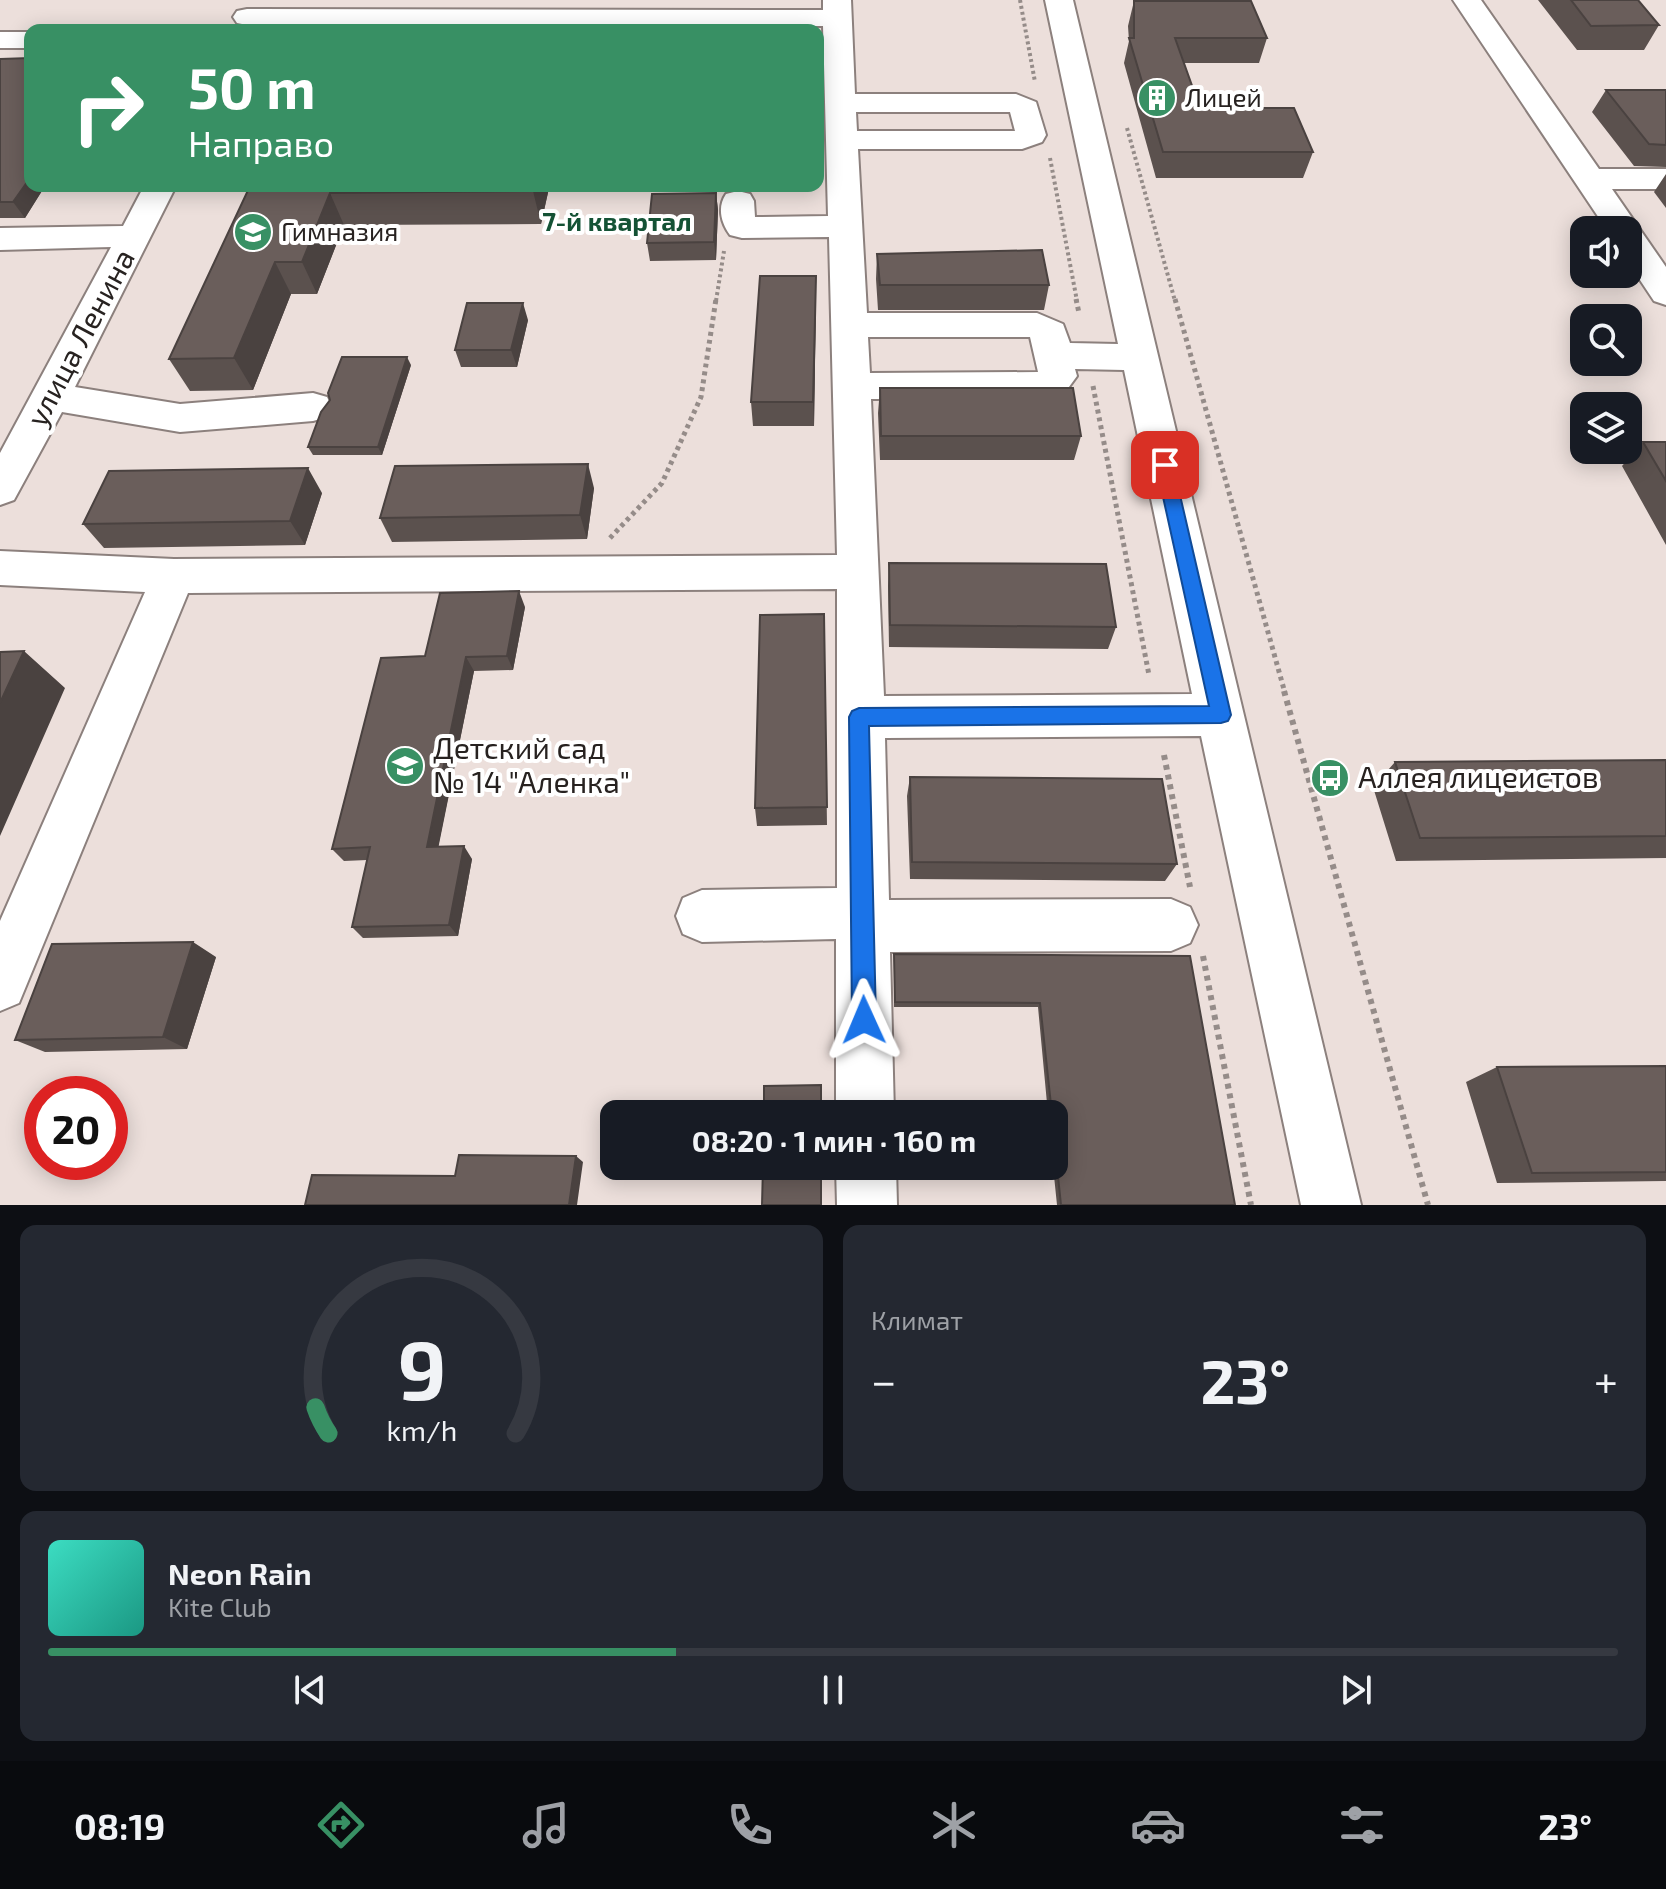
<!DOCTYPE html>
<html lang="ru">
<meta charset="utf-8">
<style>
body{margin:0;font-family:"Exo 2",sans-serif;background:#242831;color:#f1f3f6;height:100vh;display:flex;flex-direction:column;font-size:30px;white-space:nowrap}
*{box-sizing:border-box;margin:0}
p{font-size:26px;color:#9ea1a6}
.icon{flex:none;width:44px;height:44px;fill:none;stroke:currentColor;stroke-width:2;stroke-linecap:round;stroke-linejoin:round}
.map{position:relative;height:1205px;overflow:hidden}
.sheet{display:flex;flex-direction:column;gap:20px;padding:20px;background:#0d0f14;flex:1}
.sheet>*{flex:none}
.guide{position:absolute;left:24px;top:24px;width:800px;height:168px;border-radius:16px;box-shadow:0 4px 20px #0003;background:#389064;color:#fff;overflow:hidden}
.tools{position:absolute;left:1570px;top:216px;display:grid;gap:16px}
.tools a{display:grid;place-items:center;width:72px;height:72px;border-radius:16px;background:#171b24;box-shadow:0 4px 20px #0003;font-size:40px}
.speed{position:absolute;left:24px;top:1076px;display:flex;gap:16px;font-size:40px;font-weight:700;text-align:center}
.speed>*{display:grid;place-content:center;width:104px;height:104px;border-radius:50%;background:#171b24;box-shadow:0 4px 20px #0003;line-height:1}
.speed .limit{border:12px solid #d22;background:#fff;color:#111}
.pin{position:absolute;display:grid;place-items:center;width:68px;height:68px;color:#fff;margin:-34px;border-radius:16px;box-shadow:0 4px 12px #0006}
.me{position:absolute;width:88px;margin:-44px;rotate:359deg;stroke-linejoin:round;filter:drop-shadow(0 0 6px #0008)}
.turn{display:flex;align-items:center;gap:28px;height:168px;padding:0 32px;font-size:36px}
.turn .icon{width:104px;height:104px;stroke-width:2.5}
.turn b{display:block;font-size:56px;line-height:68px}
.big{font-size:60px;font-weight:700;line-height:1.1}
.sheet .widget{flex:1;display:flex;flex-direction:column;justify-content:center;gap:12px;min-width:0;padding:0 28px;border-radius:16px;background:#242831}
.sheet .dial{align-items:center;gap:0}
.dial svg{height:208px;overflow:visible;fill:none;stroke:#363941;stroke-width:7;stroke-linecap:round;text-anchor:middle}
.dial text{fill:#f1f3f6;stroke:none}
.song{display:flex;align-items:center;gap:24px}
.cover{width:96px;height:96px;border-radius:12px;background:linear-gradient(135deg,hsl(170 70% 55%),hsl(170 70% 35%))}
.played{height:8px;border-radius:4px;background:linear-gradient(90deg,#389064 40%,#363941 40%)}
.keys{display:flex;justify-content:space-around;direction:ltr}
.heat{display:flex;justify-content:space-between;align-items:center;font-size:44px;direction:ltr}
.sheet .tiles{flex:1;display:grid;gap:20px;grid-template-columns:1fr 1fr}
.widget:last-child{grid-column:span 2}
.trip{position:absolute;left:600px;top:1100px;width:468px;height:80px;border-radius:16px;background:#171b24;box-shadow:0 4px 20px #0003;font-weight:700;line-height:80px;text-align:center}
.tabs{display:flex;height:128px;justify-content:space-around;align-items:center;background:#090b0e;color:#9ea1a6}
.tabs .icon{width:56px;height:56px}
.tabs .selected{color:#389064}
.tabs b{font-size:36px;color:#f1f3f6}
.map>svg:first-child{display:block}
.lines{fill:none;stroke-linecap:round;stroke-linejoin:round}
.minor-casing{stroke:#8c807d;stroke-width:4}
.path-far2{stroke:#958c89;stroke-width:4;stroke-dasharray:3 3;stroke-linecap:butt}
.path-far1{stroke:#958c89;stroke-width:5;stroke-dasharray:4 4;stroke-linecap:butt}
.path{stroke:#958c89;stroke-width:6;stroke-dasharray:5 5;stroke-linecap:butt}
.minor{fill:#fff;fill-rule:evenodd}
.wall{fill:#5b514e}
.shaded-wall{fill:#4a4240}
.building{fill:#6a5e5b;stroke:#4a4240;stroke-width:2}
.route{fill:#1a73e8;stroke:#114b97;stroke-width:2}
.labels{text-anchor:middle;stroke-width:8;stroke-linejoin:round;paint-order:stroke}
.far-poi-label{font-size:26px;fill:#272220;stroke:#fff;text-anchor:start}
.far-neighbourhood-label{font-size:26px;font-weight:bold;fill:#145235;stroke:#fff}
.street-label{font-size:30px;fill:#272220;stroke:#fff}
.poi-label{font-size:30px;fill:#272220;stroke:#fff;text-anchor:start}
</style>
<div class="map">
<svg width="1666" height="1205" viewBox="0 0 1666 1205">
<rect width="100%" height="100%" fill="#ecdfdb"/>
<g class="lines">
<!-- minor casing -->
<g class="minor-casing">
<path id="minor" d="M823 0H851L855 94H1016L1036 102 1046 135 1042 142 1022 149H858L867 313H1037L1063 324 1070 343 1118 344 1045 0H1073L1361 1205H1301L1201 736 885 738 889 900 1171 899 1190 907 1198 925 1190 943 1171 951 890 952 894 1114H836V939L702 942 683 934 676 916 683 898 702 890 837 888V589L188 593 19 1003 0 1011V921L145 592 0 585V551L174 559 837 555 829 237 742 238 730 235C721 223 717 207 726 194L738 191 750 194 754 201 755 217 828 216 823 26 247 25 237 23 233 17 237 11 247 9 823 10ZM856 112H1010L1015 131H857ZM868 337H1030L1038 372 870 373ZM1075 369 1124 370 1192 694 884 696 871 399 1046 398 1066 391 1077 376Z
M1453 0H1481L1599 169H1666V189H1612L1666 267V305L1654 301 1628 262V230H1607Z
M0 32H30V48H0Z
M144 186H176L75 387 180 404 313 393 327 397 332 407 327 417 313 421 180 432 62 412 14 500 0 505V453L111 247 0 250V228L123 226Z
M836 1166H896L897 1205H837Z"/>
</g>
<!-- path-far2 -->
<path class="path-far2" d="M1020 0 1035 82
M1127 128 1175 301
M1050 158 1077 301
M716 301 724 251"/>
<!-- path-far1 -->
<path class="path-far1" d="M1076 299 1079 313
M1175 299 1285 693
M1093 386 1149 675
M610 538 662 483 701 397 716 299"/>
<!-- path -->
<path class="path" d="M1284 691 1428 1205
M1164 755 1190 887
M1203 956 1251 1205"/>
<!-- minor -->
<use href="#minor" class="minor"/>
</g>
<!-- wall -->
<path class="wall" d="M1538 0H1638L1659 25 1644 50H1577Z
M1134 1 1267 38 1259 63H1184L1200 108 1313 152 1303 178H1156L1124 63 1129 41 1128 26Z
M0 59 30 186H45L25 218H0Z
M818 59H820L822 167H818Z
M1606 90H1666V167L1634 166 1592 112Z
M1666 174V208L1654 192Z
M250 186H548L549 188 541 224 344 225 317 294H291L253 390 190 391 169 359Z
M716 193 718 210 716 260 650 261 647 243Z
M877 254 1049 285 1044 310H878L876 279Z
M816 276 814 426H753L751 402Z
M528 320 517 367H461L455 350Z
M411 365 382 455H313L308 447Z
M880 388 1081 436 1074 460H880L878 413Z
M1643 442H1666V545L1622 466Z
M594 488 587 539 392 542 380 518Z
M322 493 305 545 104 548 83 524Z
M889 563 1116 627 1108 649 889 647 888 586Z
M525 607 513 670 474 671 438 847 472 859 458 936 363 938 352 927 367 860 344 861 332 849 425 656Z
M824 614 827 825 757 826 755 808Z
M1666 760V858L1396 861 1373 787 1395 762Z
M910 777 1177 864 1165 881 910 879 907 796Z
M894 954 1190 956 1235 1205H1057L1053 1166 1054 1114H1048L1038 1007H894Z
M216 957 187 1049 45 1052 15 1040Z
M1666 1066V1181L1497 1183 1466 1082 1497 1067Z"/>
<!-- shaded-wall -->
<path class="shaded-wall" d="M30 178V186H45L25 218 13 202Z
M534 186H548L549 188 541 224 533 191Z
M330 193 344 225 317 294 302 262Z
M716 193 718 210 716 260 714 242Z
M275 262 291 294 253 390 234 358Z
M816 276V302L814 426 813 402Z
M523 303 528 320 517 367 511 350Z
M407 357 411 365 382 455 378 447Z
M588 464 594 488 587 539 580 515Z
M308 468 322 493 305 545 290 521Z
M519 591 525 607 513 670 507 656Z
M24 651 65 688 0 836V703Z
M466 657 474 671 436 859 427 847Z
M464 846 472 859 458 936 449 925Z
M193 942 216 957 187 1049 163 1037Z
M576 1156 583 1162 577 1205H569Z"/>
<!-- building -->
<path class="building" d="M1571 0H1638L1659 25 1591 26Z
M1134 1H1251L1267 38H1175L1200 108H1294L1313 152H1163L1129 38H1134Z
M30 58V178L13 202H0V59Z
M818 59H820L822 141H818Z
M1606 90H1666V145L1649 144Z
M250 186H534L533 191 330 193 302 262H275L234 358 169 359Z
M716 193 714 242 647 243 652 194Z
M1042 250 1049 285H880L877 254Z
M760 276H816L813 402H751Z
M467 303H523L511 350H455Z
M342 357H407L378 447H308L321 412 330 400 328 393Z
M880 388H1073L1081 436H881Z
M1643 442H1666V481Z
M588 464 580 515 380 518 395 466Z
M308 468 290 521 83 524 109 471Z
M889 563 1106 564 1116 627 890 625Z
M519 591 507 656 466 657 427 847 464 846 449 925 352 927 370 847 332 849 381 658 425 656 440 593Z
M824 614 827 807 755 808 760 615Z
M24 651 0 703V652Z
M1666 760V836L1420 838 1395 762Z
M910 777 1162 779 1177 864 912 862Z
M193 942 163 1037 15 1040 52 944Z
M894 954 1190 956 1235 1205H1061L1054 1138V1114H1052L1040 1003 895 1002Z
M1666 1066V1172L1532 1173 1497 1067Z
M821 1085V1114H764V1086Z
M459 1155 576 1156 569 1205H305L312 1175 455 1176Z
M763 1166H821V1205H762Z"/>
<!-- route -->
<path class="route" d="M1165 459 1173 465 1231 715 1228 721 1221 723 869 726 876 1020 872 1028 864 1032 856 1028 852 1020 849 717 852 711 859 708 1209 706 1156 465Z"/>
<!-- icons -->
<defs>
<g id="building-disc" transform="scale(2)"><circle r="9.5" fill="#389064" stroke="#fff"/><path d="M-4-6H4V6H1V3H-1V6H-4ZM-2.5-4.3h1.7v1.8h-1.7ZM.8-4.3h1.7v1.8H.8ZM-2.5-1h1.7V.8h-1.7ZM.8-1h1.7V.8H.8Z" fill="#fff"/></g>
<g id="school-disc" transform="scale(2)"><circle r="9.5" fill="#389064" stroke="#fff"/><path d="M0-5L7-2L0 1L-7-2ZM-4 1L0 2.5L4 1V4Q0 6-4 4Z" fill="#fff"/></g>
<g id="bus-disc" transform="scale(2)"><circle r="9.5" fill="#389064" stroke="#fff"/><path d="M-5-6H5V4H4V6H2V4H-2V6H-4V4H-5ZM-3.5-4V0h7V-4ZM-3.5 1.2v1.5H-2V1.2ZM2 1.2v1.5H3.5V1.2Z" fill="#fff"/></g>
</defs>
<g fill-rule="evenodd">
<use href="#building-disc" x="1157" y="98"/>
<use href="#school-disc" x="253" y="232"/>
<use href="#school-disc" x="405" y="766"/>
<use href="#bus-disc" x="1330" y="778"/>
</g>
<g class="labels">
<!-- far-poi labels -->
<g class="far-poi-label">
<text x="1185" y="107">Лицей</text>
<text x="281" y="241">Гимназия</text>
</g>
<!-- far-neighbourhood labels -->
<g class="far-neighbourhood-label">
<text x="617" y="231">7-й квартал</text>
</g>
<!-- street labels -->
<g class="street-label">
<text transform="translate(81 338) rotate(-62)" y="10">улица Ленина</text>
</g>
<!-- poi labels -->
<g class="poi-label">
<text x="433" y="759">Детский сад<tspan x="433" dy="34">№ 14 "Аленка"</tspan></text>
<text x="1358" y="788">Аллея лицеистов</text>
</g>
</g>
</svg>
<div class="tools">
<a><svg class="icon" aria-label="sound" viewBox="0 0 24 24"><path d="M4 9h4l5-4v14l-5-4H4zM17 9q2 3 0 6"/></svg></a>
<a><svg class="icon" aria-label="search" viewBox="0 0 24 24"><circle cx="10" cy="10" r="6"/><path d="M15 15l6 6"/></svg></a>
<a><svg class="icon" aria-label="layers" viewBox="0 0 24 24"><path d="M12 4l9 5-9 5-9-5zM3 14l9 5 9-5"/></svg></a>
</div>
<div class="speed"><div class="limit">20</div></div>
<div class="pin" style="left:1165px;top:465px;background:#d93025"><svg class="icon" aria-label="arrive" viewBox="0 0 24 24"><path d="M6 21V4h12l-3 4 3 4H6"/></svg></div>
<svg class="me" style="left:864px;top:1020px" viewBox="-20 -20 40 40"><path d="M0-17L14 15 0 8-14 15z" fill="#1a73e8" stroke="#fff" stroke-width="4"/></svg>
<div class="trip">08:20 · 1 мин · 160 m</div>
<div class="guide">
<div class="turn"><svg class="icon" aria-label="right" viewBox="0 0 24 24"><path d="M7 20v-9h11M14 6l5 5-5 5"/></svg><div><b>50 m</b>Направо</div></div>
</div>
</div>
<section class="sheet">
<div class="tiles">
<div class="widget dial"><svg viewBox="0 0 100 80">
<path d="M14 69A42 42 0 1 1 86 69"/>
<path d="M14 69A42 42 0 0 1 9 59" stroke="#389064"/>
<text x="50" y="56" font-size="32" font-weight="700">9</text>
<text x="50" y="72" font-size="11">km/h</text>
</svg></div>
<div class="widget"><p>Климат</p>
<div class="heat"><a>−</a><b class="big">23°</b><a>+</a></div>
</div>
<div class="widget">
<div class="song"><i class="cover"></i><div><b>Neon Rain</b><p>Kite Club</p></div></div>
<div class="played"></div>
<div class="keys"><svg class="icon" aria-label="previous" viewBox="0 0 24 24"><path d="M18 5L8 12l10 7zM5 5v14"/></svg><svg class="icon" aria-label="pause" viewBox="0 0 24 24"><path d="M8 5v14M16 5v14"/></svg><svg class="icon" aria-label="next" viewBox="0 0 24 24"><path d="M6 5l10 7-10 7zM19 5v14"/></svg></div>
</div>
</div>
</section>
<nav class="tabs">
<b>08:19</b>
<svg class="icon selected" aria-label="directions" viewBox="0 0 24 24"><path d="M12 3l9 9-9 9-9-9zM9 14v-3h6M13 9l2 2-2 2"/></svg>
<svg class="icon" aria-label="music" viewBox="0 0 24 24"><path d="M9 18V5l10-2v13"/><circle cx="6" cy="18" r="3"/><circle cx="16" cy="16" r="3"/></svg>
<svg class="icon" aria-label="phone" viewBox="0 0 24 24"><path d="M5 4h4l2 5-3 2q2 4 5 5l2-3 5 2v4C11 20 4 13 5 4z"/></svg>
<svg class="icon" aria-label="climate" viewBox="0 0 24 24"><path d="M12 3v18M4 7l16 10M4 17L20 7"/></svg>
<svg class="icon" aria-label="car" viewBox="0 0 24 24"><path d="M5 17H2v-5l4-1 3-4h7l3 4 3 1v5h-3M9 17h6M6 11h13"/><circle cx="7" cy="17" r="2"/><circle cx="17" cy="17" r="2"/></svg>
<svg class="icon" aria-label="filters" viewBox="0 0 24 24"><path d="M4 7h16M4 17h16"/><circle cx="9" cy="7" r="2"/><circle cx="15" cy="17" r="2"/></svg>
<b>23°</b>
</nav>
